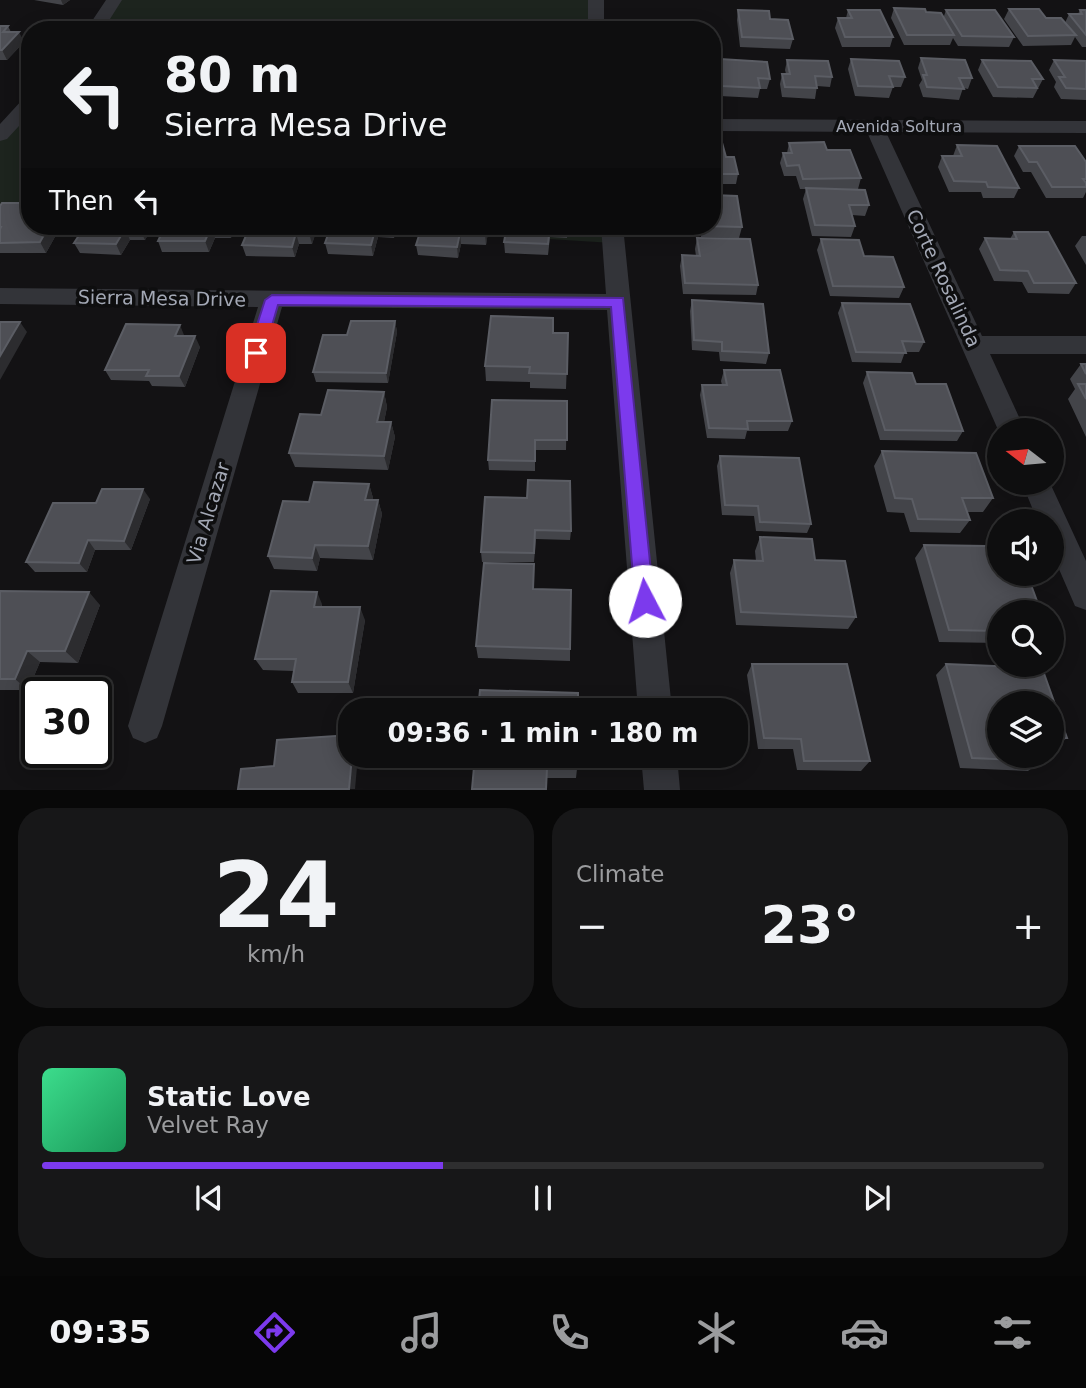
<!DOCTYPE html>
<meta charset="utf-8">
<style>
body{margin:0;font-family:"DejaVu Sans",sans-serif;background:#171718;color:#f1f3f6;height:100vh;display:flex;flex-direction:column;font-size:26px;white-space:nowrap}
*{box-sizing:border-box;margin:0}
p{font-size:23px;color:#9b9c9e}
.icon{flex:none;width:38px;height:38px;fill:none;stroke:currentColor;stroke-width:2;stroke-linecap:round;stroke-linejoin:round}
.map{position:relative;height:790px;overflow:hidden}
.drawer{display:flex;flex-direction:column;gap:18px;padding:18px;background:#080808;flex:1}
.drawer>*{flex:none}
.top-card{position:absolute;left:21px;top:21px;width:700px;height:214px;border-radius:28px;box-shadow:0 4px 18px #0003,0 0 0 2px #2e2e2f;background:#0e0e0f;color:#f1f3f6;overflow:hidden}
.needle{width:46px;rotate:286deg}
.controls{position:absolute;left:987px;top:418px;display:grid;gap:14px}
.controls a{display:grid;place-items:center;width:77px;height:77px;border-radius:50%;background:#0e0e0f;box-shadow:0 4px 18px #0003,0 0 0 2px #2e2e2f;font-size:35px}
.speed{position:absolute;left:21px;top:677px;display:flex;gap:14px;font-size:35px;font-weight:700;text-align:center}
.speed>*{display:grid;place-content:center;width:91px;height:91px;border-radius:50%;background:#0e0e0f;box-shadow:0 4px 18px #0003,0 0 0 2px #2e2e2f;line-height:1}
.speed .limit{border:4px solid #111;border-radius:10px;background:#fff;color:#111}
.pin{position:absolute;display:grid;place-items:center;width:60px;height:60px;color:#fff;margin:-30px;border-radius:14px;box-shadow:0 4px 10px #0006}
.me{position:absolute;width:77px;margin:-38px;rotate:355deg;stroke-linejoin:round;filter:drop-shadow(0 0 5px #0008)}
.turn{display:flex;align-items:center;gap:24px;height:147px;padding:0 28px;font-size:32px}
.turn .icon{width:91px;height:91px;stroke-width:2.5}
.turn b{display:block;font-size:49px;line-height:60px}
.then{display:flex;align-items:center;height:66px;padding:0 28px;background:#0003;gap:14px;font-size:26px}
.big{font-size:52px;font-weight:800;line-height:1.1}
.drawer .tile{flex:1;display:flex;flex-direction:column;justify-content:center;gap:10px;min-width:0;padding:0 24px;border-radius:28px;background:#171718}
.drawer .dial{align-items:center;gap:0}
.dial b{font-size:91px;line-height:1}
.song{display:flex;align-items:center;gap:21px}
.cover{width:84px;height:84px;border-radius:10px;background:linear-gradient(135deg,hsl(150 70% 55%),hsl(150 70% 35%))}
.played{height:7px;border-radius:4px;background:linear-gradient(90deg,#7c3aed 40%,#2e2e2f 40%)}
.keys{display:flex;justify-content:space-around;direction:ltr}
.heat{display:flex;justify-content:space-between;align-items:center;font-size:38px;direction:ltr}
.drawer .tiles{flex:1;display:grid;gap:18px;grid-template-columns:1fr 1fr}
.tile:last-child{grid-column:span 2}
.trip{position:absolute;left:338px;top:698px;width:410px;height:70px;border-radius:28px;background:#0e0e0f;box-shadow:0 4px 18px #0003,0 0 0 2px #2e2e2f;font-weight:800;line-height:70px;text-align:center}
.menu{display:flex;height:112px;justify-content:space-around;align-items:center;background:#060606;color:#9b9c9e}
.menu .icon{width:49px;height:49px}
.menu .current{color:#7c3aed}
.menu b{font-size:32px;color:#f1f3f6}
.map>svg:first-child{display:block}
.green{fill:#1d241e}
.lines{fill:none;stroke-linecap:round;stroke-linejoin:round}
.minor{fill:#333439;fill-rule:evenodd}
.wall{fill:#434449}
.shaded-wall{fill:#2c2c2f}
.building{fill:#4e4f55;stroke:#5b5d64;stroke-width:2}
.route{fill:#7c3aed;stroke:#51269a;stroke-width:2}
.labels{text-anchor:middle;stroke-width:7;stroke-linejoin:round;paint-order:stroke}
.far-street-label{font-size:16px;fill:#a3a8b5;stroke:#0e0e0f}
.street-label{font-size:19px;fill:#a3a8b5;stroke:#0e0e0f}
</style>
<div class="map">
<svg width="1086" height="790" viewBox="0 0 1086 790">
<rect width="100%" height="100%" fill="#131214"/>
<!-- green -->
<path class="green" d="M114 0H596V30H94Z
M30 103V207L0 205V135Z
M338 226H612L613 243Z"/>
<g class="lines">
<!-- minor -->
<path class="minor" d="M106 0H122L103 30H86Z
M588 0H604V30H588Z
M30 97V114L7 139 0 141V124L23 99Z
M712 119 1086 121V133L886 132 982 336H1086V354H990L1025 430 999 432 867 132 712 131Z
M601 226H623L672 710H638L607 310 282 307 162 726 157 738 145 743 133 738 128 726 258 307 0 304V288L606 294Z
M1022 483H1050L1086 561V610L1075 606 1052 553V522H1038Z
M641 756H677L680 790H644Z"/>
</g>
<!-- wall -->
<path class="wall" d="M34 0H70L63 5Z
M894 8 926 12 944 16 946 10 1014 37 1009 47 958 46 953 38 950 45H904L891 18Z
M1009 9 1065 23 1069 14H1078L1080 10H1086V47H1082L1075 37 1071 45 1023 46 1004 19Z
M738 10 770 19 793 39 790 49 740 47 737 20Z
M848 10 893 37 890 47H842L835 28 838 18H846Z
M0 26H8L11 32 24 42 7 60H0Z
M921 58 972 78 968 89 963 88 959 100 923 97 919 85 922 80 918 68Z
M720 59 770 79 767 89H760L758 98 720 96 718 69Z
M851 59 905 77 901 87H893L889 98 855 96 848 69Z
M787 60 832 77 830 87 817 86 815 99 782 97 780 84 782 74H786L785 70Z
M982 60 1043 79 1033 98 993 97 978 70Z
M1054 60 1086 61V100L1061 99 1054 87 1056 82 1049 70Z
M712 139 738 174 736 184H712Z
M789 143 827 150 861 178 858 189H825L869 205 865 216 852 215 855 226 851 237 812 236 803 199 806 189H800L796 176H784L780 163 783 153H787Z
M957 145 1019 188 1014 198H983L981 192H949L938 167 942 156H953Z
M1019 146 1086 162V192L1083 198H1046L1031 172H1023L1014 156Z
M0 206 30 226H61L46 253H0Z
M85 226H153L145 240H130L121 255 80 253 74 243Z
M165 226H235L231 238H215L209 252H162L158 241Z
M243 226H318L312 244H299L295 257 246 256 242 245 248 231H245Z
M331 226H397L394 238 378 237 373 256 328 254 325 243Z
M422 226H489L486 245 461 244 458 258 418 255 416 245Z
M507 226H568L567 238 550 237 548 255 505 253 504 242Z
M672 226H712L742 227 739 238 701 237 699 227Z
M1014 232 1076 283 1069 294 1028 293 1022 282 994 281 979 249 985 238 1010 239Z
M1082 236H1086V265L1075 246Z
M697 238 758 285 756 295 683 294 680 266 682 255 696 256 695 249Z
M821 239 864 256 904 287 899 298 830 296 817 250Z
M692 300 769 353 766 364 720 361 719 352 692 350 690 311Z
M842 303 924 342 919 352H905L901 363 852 362 838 313Z
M395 321 397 332 388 383 316 382 313 372 347 335Z
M553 333H568L566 389 530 388V382L486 381 485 366Z
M184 336 200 347 185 387 152 386 149 381 111 380 105 370Z
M1081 364H1086V437L1068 399 1075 389 1070 379Z
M724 370 792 421 788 431H747L745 439 707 438 700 395 702 385H722L721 381Z
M867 372 916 384 963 431 957 441 880 440 863 383Z
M384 392 387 407 384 422H391L395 437 388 470 295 467 289 453 321 415Z
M567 401 566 450H535V471L489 470 488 460Z
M882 451 993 498 983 512H967L970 520 960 533 910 532 904 513 887 512 874 466Z
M720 456 811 524 807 533 756 531 754 516 722 515 717 466Z
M369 484 373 498 372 500H378L382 514 373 560 320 558 317 571 274 569 268 556 309 502Z
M485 497 571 531 570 540 536 539 534 562H482L481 552Z
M150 499 131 550H95L87 572H35L26 562 96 503Z
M760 537 856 617 848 629 736 625 730 573 734 560 756 561 755 551Z
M924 545 991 561 999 612V643L939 642 915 558Z
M534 589 570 649V661L478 658 476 646Z
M0 591 100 605 78 663 40 662 28 690H0Z
M322 604V607L365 620 353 693H298L292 682 294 671 263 670 255 659Z
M752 664 870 761 861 771 797 770 793 749H758L747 675Z
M946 664 1042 668 1067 738 1052 749V704H999V756H1041L1042 761 1028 771 960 768 936 675Z
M475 756 577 769 576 778H547Z"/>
<!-- shaded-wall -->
<path class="shaded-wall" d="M61 0H70L63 5Z
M19 32 24 42 7 60 2 50Z
M49 226H61L46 253 40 242Z
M143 226H153L145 240 140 230Z
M228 226H235L231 238 227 227Z
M312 226H318L312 244 309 233Z
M393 226H397L394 238 392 227Z
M487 226H489L486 245 485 234Z
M211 227 215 238 209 252 205 241Z
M376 227 378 237 373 256 371 245Z
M125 229 130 240 121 255 116 244Z
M296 233 299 244 295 257 292 247Z
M460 233 461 244 458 258 457 247Z
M395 321 397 332 388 383 386 373Z
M20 322 27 332 0 380V356Z
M180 325 184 335 175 336Z
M195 336 200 347 185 387 179 376Z
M384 392 387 407 381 436 377 422Z
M391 422 395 437 388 470 384 456Z
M369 484 373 498 369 514 365 500Z
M143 489 150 499 131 550 124 541Z
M378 500 382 514 373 560 368 546Z
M88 540 95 550 87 572 79 563Z
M315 545 320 558 317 571 312 558Z
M89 592 100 605 78 663 65 651Z
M317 592 322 604 319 619 314 607Z
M360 607 365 620 353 693 348 682Z
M27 651 40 662 28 690 15 679Z
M352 756H358L355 789H349Z"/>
<!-- building -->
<path class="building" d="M894 8 925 9 926 12 941 13 954 35H907Z
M1009 9H1039L1046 18H1061L1076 35 1028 36Z
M738 10 769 11 770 19 788 20 793 39 742 37Z
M848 10H880L893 37H845L838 18H852Z
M946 10H995L1014 37 962 36Z
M1080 10H1086V35L1069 14H1082Z
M0 26H8L3 32H19L2 50H0Z
M921 58 965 60 972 78H959L964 89 927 87 923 75H927Z
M720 59 767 62 770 79 758 78 760 88 722 86Z
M851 59 899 61 905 77 889 76 893 87 858 86Z
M787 60 828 61 832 77 815 76 817 88 785 87 782 74H790Z
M982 60 1031 61 1043 79H1032L1037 88 998 87Z
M1054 60 1086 61V89L1066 88 1059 77H1065Z
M712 139H721L726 157H734L738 174H712Z
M824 142 827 150H850L861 178 803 179 799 165 787 166 783 153H792L789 143Z
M957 145 997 146 1019 188 988 187 986 182 954 181 942 156H962Z
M1019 146H1075L1086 162V179H1083L1086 183V187H1052L1037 162H1029Z
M806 188 865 190 869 205H849L855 226 815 225Z
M712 195 737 196 742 227 703 226H712Z
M2 203H30V226H49L40 242 0 243V229L1 227H0V206Z
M85 226H143L140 230 125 229 116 244 74 243Z
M165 226H228L227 227H211L205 241H158Z
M250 226H312L309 233H296L292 247 242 245Z
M331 226H393L392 227H376L371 245 325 243Z
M422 226H487L485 234 460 233 457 247 416 245Z
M507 226H568L567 227 550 226 548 244 504 242Z
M1014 232H1048L1076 283H1034L1028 271 1000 270 985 238 1017 239Z
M697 238 750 239 758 285 685 283 682 255 700 256Z
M821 239 859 240 864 256 893 257 904 287 833 286Z
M692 300 763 304 769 353 722 351V342L694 340Z
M842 303 910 304 924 342 902 341 906 353 856 352Z
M491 316 553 318V333H568L567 374 529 373 530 367 485 366Z
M351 321H395L386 373 313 372 323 335H347Z
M0 322H20L0 356Z
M126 324 180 325 175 336H195L179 376H146L149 370H105Z
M1081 364H1086V374Z
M724 370H780L792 421H747L748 429 709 428 702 385H727Z
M867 372 912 373 916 384H946L963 431 885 430Z
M1078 384H1086V399Z
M328 390 384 392 377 422H391L384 456 289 453 300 414 321 415Z
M492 400 567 401V440H535V461L488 460Z
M882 451 976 453 993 498H962L970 520 918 519 912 499 895 498Z
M720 456 799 458 811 524 760 522 758 506 725 505Z
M528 480 570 481 571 531 535 530 534 553 481 552 485 497 527 498Z
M314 482 369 484 365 500H378L368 546 315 545 312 558 268 556 283 501 309 502Z
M102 489H143L124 541 88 540 79 563 26 562 53 503H96Z
M760 537 812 539 815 560 845 561 856 617 741 612 734 560 763 561Z
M924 545 986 546 991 561 999 562V574H1027L1041 612H999V631L949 630Z
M484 563 534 564 533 589 571 590 570 649 476 646Z
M0 591 89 592 65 651H27L15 679H0Z
M271 591 317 592 314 607H360L348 682H292L296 659H255Z
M752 664H847L870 761H804L801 739 764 738Z
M946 664 1042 668 1067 738H1052V704H999V756H1041L1042 761 972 758Z
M480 690 578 693V710H478Z
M350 735V756H352L349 789H238L241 769 274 766 277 740Z
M475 756H577V769L547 768 546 789H472Z"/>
<!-- route -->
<path class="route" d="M272 295 623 298 654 601 651 608 645 610 638 608 635 601 611 307 278 305 264 353 256 359 248 353 265 300Z"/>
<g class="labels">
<!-- far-street labels -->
<g class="far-street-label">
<text x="899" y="132">Avenida Soltura</text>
</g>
<!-- street labels -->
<g class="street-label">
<text transform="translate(944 278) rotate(65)" y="7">Corte Rosalinda</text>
<text transform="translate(162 298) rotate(1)" y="7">Sierra Mesa Drive</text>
<text transform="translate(208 513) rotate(-73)" y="7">Via Alcazar</text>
</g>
</g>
</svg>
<div class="controls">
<a><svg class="needle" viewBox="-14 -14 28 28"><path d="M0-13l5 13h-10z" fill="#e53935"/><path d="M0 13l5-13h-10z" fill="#9b9c9e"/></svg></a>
<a><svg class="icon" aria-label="sound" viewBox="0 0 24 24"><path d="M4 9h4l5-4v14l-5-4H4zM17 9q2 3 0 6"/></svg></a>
<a><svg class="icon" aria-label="search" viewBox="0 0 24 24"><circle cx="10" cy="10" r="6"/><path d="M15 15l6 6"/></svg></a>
<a><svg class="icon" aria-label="layers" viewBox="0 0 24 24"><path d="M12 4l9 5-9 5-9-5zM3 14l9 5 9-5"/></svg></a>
</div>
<div class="speed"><div class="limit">30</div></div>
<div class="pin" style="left:256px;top:353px;background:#d93025"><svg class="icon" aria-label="arrive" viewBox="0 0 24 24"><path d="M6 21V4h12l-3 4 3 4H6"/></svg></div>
<svg class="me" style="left:645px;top:601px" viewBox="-20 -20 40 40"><circle r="19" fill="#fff"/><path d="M0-13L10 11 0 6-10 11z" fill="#7c3aed"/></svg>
<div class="trip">09:36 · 1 min · 180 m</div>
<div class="top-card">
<div class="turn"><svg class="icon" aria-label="left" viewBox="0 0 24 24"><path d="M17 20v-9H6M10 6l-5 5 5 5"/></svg><div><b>80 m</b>Sierra Mesa Drive</div></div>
<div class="then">Then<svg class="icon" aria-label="left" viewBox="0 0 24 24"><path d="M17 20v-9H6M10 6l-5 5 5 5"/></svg></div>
</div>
</div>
<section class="drawer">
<div class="tiles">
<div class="tile dial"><b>24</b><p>km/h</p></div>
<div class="tile"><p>Climate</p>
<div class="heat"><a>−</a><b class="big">23°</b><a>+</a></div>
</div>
<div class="tile">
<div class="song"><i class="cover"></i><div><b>Static Love</b><p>Velvet Ray</p></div></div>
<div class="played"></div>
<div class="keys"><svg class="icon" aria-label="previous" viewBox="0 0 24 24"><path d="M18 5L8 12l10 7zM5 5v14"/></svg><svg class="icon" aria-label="pause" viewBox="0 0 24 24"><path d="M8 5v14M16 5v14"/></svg><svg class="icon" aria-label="next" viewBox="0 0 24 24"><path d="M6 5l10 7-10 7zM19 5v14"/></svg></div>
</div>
</div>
</section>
<nav class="menu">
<b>09:35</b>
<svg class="icon current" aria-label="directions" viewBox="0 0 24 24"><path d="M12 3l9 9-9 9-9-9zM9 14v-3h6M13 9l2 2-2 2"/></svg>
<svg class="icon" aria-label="music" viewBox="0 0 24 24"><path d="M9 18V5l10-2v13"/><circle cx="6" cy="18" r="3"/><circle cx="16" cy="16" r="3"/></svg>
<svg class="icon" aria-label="phone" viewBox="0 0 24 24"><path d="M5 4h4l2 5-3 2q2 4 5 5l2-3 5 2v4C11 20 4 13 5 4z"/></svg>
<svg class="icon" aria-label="climate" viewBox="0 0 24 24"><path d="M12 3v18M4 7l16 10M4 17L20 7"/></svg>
<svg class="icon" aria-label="car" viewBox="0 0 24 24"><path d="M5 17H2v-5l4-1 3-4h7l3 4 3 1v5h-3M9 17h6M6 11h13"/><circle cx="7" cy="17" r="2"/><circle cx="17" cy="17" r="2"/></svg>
<svg class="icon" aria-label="filters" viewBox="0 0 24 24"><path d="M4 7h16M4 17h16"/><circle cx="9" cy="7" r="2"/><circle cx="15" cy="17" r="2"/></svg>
</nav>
